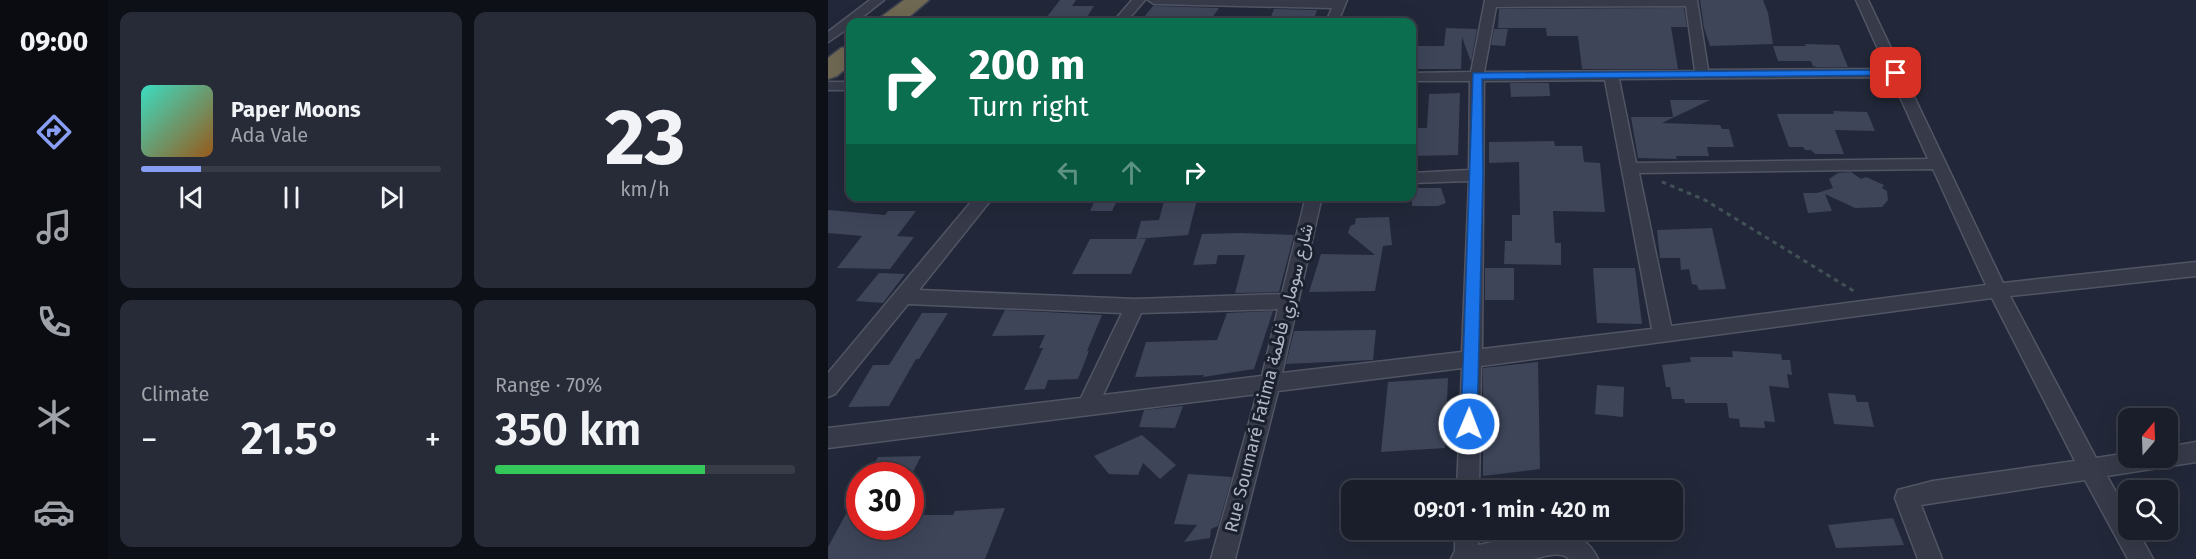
<!DOCTYPE html>
<meta charset="utf-8">
<style>
body{margin:0;font-family:"Fira Sans",Vazirmatn,sans-serif;background:#272b37;color:#f1f3f6;height:100vh;display:flex;flex-direction:column;font-size:22px;white-space:nowrap}
*{box-sizing:border-box;margin:0}
p{font-size:20px;color:#9fa2a9}
.icon{flex:none;width:33px;height:33px;fill:none;stroke:currentColor;stroke-width:2;stroke-linecap:round;stroke-linejoin:round}
.map{position:relative;flex:1;overflow:hidden}
.panel{display:flex;flex-direction:column;gap:12px;padding:12px;background:#0e1018;width:720px}
.panel>*{flex:none}
.hud{position:absolute;left:18px;top:18px;width:570px;height:183px;border-radius:12px;box-shadow:0 6px 24px #0002,0 0 0 2px #383c47;background:#0b6e4f;color:#fff;overflow:hidden}
.needle{width:39px;rotate:19deg}
.controls{position:absolute;left:1290px;top:408px;display:grid;gap:12px}
.controls a{display:grid;place-items:center;width:60px;height:60px;border-radius:12px;background:#1a1e2b;box-shadow:0 6px 24px #0002,0 0 0 2px #383c47;font-size:30px}
.speed{position:absolute;left:18px;top:462px;display:flex;gap:12px;font-size:30px;font-weight:700;text-align:center}
.speed>*{display:grid;place-content:center;width:78px;height:78px;border-radius:50%;background:#1a1e2b;box-shadow:0 6px 24px #0002,0 0 0 2px #383c47;line-height:1}
.speed .limit{border:9px solid #d22;background:#fff;color:#111}
.pin{position:absolute;display:grid;place-items:center;width:51px;height:51px;color:#fff;margin:-26px;border-radius:12px;box-shadow:0 3px 9px #0006}
.me{position:absolute;width:66px;margin:-33px;rotate:1deg;stroke-linejoin:round;filter:drop-shadow(0 0 4px #0008)}
.turn{display:flex;align-items:center;gap:21px;height:126px;padding:0 24px;font-size:27px}
.turn .icon{width:78px;height:78px;stroke-width:2.5}
.turn b{display:block;font-size:42px;line-height:51px}
.lanes{display:flex;align-items:center;height:57px;padding:0 24px;background:#0003;justify-content:center;gap:30px;direction:ltr}
.lanes .off{opacity:.35}
.big{font-size:45px;font-weight:600;line-height:1.1}
.panel .widget{flex:1;display:flex;flex-direction:column;justify-content:center;gap:9px;min-width:0;padding:0 21px;border-radius:12px;background:#272b37}
.panel .dial{align-items:center;gap:0}
.dial b{font-size:78px;line-height:1}
.song{display:flex;align-items:center;gap:18px}
.cover{width:72px;height:72px;border-radius:9px;background:linear-gradient(135deg,hsl(170 70% 55%),hsl(30 70% 35%))}
.played{height:6px;border-radius:3px;background:linear-gradient(90deg,#879ef4 20%,#383c47 20%)}
.keys{display:flex;justify-content:space-around;direction:ltr}
.heat{display:flex;justify-content:space-between;align-items:center;font-size:33px;direction:ltr}
.charge{height:9px;border-radius:4px;background:linear-gradient(90deg,#34c759 70%,#383c47 0)}
.panel .tiles{flex:1;display:grid;gap:12px;grid-template-columns:repeat(2,1fr)}
.trip{position:absolute;left:513px;top:480px;width:342px;height:60px;border-radius:12px;background:#1a1e2b;box-shadow:0 6px 24px #0002,0 0 0 2px #383c47;font-weight:600;line-height:60px;text-align:center}
main{display:flex;flex:1;min-height:0}
.dock{display:flex;flex-direction:column;width:108px;justify-content:space-around;align-items:center;background:#0a0c11;color:#9fa2a9}
.dock .icon{width:42px;height:42px}
.dock .on{color:#879ef4}
.dock b{font-size:27px;color:#f1f3f6}
.map>svg:first-child{display:block}
.building{fill:#3e4559}
.lines{fill:none;stroke-linecap:round;stroke-linejoin:round}
.street-casing{stroke:#515564;stroke-width:3}
.highway-casing{stroke:#3e4251;stroke-width:3}
.path{stroke:#425157;stroke-width:3;stroke-dasharray:4.5 4.5;stroke-linecap:butt}
.street{fill:#363a49;fill-rule:evenodd}
.highway{fill:#6f6953;fill-rule:evenodd}
.route{fill:#1a73e8;stroke:#114b97;stroke-width:1.5}
.labels{text-anchor:middle;stroke-width:6;stroke-linejoin:round;paint-order:stroke}
.street-label{font-size:18px;fill:#b1b5c5;stroke:#1b202e}
</style>
<main>
<nav class="dock">
<b>09:00</b>
<svg class="icon on" aria-label="directions" viewBox="0 0 24 24"><path d="M12 3l9 9-9 9-9-9zM9 14v-3h6M13 9l2 2-2 2"/></svg>
<svg class="icon" aria-label="music" viewBox="0 0 24 24"><path d="M9 18V5l10-2v13"/><circle cx="6" cy="18" r="3"/><circle cx="16" cy="16" r="3"/></svg>
<svg class="icon" aria-label="phone" viewBox="0 0 24 24"><path d="M5 4h4l2 5-3 2q2 4 5 5l2-3 5 2v4C11 20 4 13 5 4z"/></svg>
<svg class="icon" aria-label="climate" viewBox="0 0 24 24"><path d="M12 3v18M4 7l16 10M4 17L20 7"/></svg>
<svg class="icon" aria-label="car" viewBox="0 0 24 24"><path d="M5 17H2v-5l4-1 3-4h7l3 4 3 1v5h-3M9 17h6M6 11h13"/><circle cx="7" cy="17" r="2"/><circle cx="17" cy="17" r="2"/></svg>
</nav>
<section class="panel">
<div class="tiles">
<div class="widget">
<div class="song"><i class="cover"></i><div><b>Paper Moons</b><p>Ada Vale</p></div></div>
<div class="played"></div>
<div class="keys"><svg class="icon" aria-label="previous" viewBox="0 0 24 24"><path d="M18 5L8 12l10 7zM5 5v14"/></svg><svg class="icon" aria-label="pause" viewBox="0 0 24 24"><path d="M8 5v14M16 5v14"/></svg><svg class="icon" aria-label="next" viewBox="0 0 24 24"><path d="M6 5l10 7-10 7zM19 5v14"/></svg></div>
</div>
<div class="widget dial"><b>23</b><p>km/h</p></div>
<div class="widget"><p>Climate</p>
<div class="heat"><a>−</a><b class="big">21.5°</b><a>+</a></div>
</div>
<div class="widget"><p>Range · 70%</p><b class="big">350 km</b><div class="charge"></div></div>
</div>
</section>
<div class="map">
<svg width="1368" height="559" viewBox="0 0 1368 559">
<rect width="100%" height="100%" fill="#222839"/>
<!-- building -->
<path class="building" d="M232 0H248L244 6H266L256 22H215Z
M872 0H935L940 13 945 44 882 46 876 28Z
M325 6H326L391 8 381 22H312Z
M856 8 859 27H843L850 69H754L750 36H719L718 28H670L671 9Z
M446 9 489 10 485 22H441Z
M618 28 649 29 643 62 634 37 633 69H584V46H616Z
M666 29H680L677 46 663 45Z
M977 44 1011 45 1020 67H989L985 66 983 61H950L945 46H978Z
M682 83H721L722 96 683 97Z
M632 93 630 155 584 156V128H599L601 94Z
M842 100H882L834 123 892 125 894 129H901L906 147H879L881 156H848L849 159 810 158 803 117H845Z
M1005 111 1039 112 1047 131 1007 130 1016 154H987L983 150H977L975 147H961L949 114H1006Z
M726 141 727 146H754L756 162 772 163 777 212 725 211 727 243H733V265L676 264 677 241H684V215H692L691 162 661 163V142Z
M1023 172 1033 179 1038 177 1056 185 1054 188 1059 191 1060 200 1054 207 1027 208 997 194 1004 211 980 213 975 193H989L1005 188 1001 179 1010 173Z
M584 188H613L618 203 610 206H584Z
M269 196H291L284 211H262Z
M369 200 360 235 308 239 313 221 331 220 336 201Z
M0 210 57 215 60 211H88L69 236 86 237 62 269 9 268 34 236 0 233Z
M561 217 564 245 555 246 547 291 481 292 493 254 547 255 520 233 522 226 527 224 528 218Z
M884 228 898 289 871 290 869 285 864 284 861 269 853 270 852 258H832L829 230Z
M413 233 466 235 451 292 407 293 417 255H390L388 264 365 265 374 234Z
M262 239H318L303 274H244Z
M657 268H686V300H657Z
M765 268H807L814 324 769 323Z
M51 273 77 274 55 303 28 301Z
M177 310 274 315 259 351H261L250 379 220 380 217 389 196 390 215 348H211L217 335 164 336Z
M445 311 426 369 375 377 376 375 307 377 318 342 389 340 399 313Z
M94 313H120L91 359H88L61 406 20 407 45 365H61Z
M548 330 545 360 458 364 466 331Z
M904 351 953 354 954 360H962L964 375 959 374 961 388 941 386 947 422 936 421 937 428 912 427 911 419 901 418 899 403H857L856 399H844L842 387H838L834 365 863 362 862 357H905Z
M710 362 712 469 655 476V368Z
M620 378 617 448 553 452 560 382Z
M769 385 796 387 795 417 767 414Z
M1000 393 1027 395 1029 402H1040L1046 427 1006 424Z
M355 406 347 428 311 427 316 410Z
M314 435 348 465 332 479 315 463 310 475 281 474 266 456Z
M93 456 83 476H39L50 457Z
M360 474 404 477 390 526 383 529 382 538 356 542 369 525 346 524Z
M32 488V526H82V515H125L127 511 177 508 157 559H0V547Z
M1065 518 1076 545 1008 548 1000 525Z"/>
<g class="lines">
<!-- street casing -->
<g class="street-casing">
<path id="street" d="M42 0H56L28 22H22V27L0 42V32Z
M304 0H317L298 22H285Z
M320 0H519L510 22H498L504 8 326 4Z
M657 0H869L880 70 1059 69 1028 0H1040L1175 283 1368 262V276L1182 296 1268 458 1300 453V458H1340V447L1368 442V462L1279 476 1300 514V530H1309L1325 559H1300L1257 480 1093 505 1114 559H1090L1067 498 1070 490 1105 481 1247 461 1164 298 653 366 651 490H629L634 368 450 391 407 559H383L429 394 0 448V428L253 398 294 313 80 304 7 394 0 397V373L148 196H166L91 290 307 299 454 294 478 196H494L454 373 634 352 641 181 584 183V173L641 170 642 81H584V73L643 72ZM858 6 867 71 656 72 668 7ZM1063 77 1100 159 808 163 791 79ZM777 80 824 329 654 349 656 81ZM1105 169 1158 285 843 326 811 173ZM450 309 434 376 275 395 313 313Z
M0 82H22V90H0Z
M627 530H650V545C687 538 751 514 770 559H741C732 550 716 557 705 559 678 559 650 559 623 559L627 551Z"/>
</g>
<!-- highway casing -->
<g class="highway-casing">
<path id="highway" d="M76 0H101L75 22H50L53 17Z
M22 46V65L9 76 0 79V58L13 48Z"/>
</g>
<!-- path -->
<path class="path" d="M834 182 877 200 1029 293"/>
<!-- street -->
<use href="#street" class="street"/>
<!-- highway -->
<use href="#highway" class="highway"/>
</g>
<!-- route -->
<path class="route" d="M1068 70 1071 71V75L654 79 655 175 649 424 647 429 641 431 636 429 633 424 645 73Z"/>
<g class="labels">
<!-- street labels -->
<g class="street-label">
<text transform="translate(441 378) rotate(-76)" y="6">Rue Soumaré Fatima شارع سوماري فاطمة</text>
</g>
</g>
</svg>
<div class="controls">
<a><svg class="needle" viewBox="-14 -14 28 28"><path d="M0-13l5 13h-10z" fill="#e53935"/><path d="M0 13l5-13h-10z" fill="#9fa2a9"/></svg></a>
<a><svg class="icon" aria-label="search" viewBox="0 0 24 24"><circle cx="10" cy="10" r="6"/><path d="M15 15l6 6"/></svg></a>
</div>
<div class="speed"><div class="limit">30</div></div>
<div class="pin" style="left:1068px;top:73px;background:#d93025"><svg class="icon" aria-label="arrive" viewBox="0 0 24 24"><path d="M6 21V4h12l-3 4 3 4H6"/></svg></div>
<svg class="me" style="left:641px;top:424px" viewBox="-20 -20 40 40"><circle r="17" fill="#1a73e8" stroke="#fff" stroke-width="3"/><path d="M0-11L8 9 0 5-8 9z" fill="#fff"/></svg>
<div class="trip">09:01 · 1 min · 420 m</div>
<div class="hud">
<div class="turn"><svg class="icon" aria-label="right" viewBox="0 0 24 24"><path d="M7 20v-9h11M14 6l5 5-5 5"/></svg><div><b>200 m</b>Turn right</div></div>
<div class="lanes"><svg class="icon off" aria-label="left" viewBox="0 0 24 24"><path d="M17 20v-9H6M10 6l-5 5 5 5"/></svg><svg class="icon off" aria-label="ahead" viewBox="0 0 24 24"><path d="M12 20V5M6 11l6-6 6 6"/></svg><svg class="icon" aria-label="right" viewBox="0 0 24 24"><path d="M7 20v-9h11M14 6l5 5-5 5"/></svg></div>
</div>
</div>
</main>
